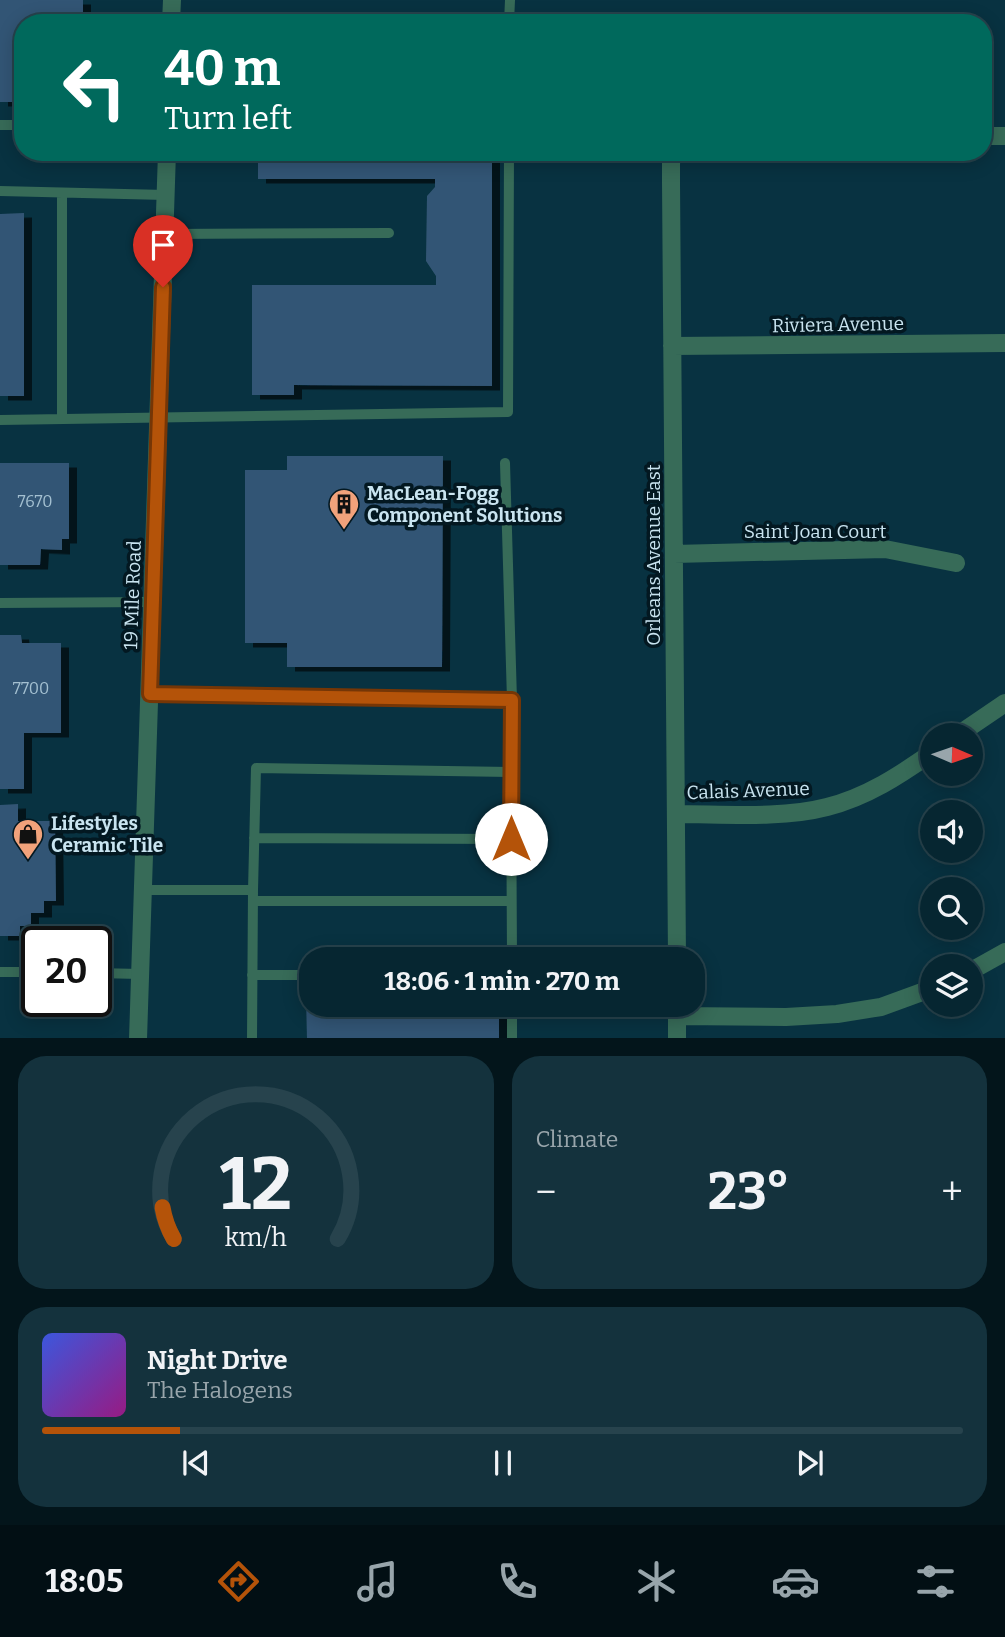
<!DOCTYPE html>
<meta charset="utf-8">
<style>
body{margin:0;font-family:Bitter,serif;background:#14323d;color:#f1f3f6;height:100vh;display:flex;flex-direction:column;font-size:26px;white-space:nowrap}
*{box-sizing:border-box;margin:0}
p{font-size:23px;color:#98a5ab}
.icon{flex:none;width:38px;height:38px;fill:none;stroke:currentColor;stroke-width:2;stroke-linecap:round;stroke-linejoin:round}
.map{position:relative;height:1038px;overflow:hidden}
.sheet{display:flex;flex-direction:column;gap:18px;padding:18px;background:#03151b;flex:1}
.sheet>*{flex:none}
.top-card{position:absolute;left:14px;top:14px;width:978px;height:147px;border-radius:28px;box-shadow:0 4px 18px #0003,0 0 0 2px #27434d;background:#00695c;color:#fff;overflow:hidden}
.needle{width:46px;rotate:92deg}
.fabs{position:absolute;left:920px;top:723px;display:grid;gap:14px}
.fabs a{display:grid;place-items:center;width:63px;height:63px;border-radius:50%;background:#062631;box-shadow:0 4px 18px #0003,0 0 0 2px #27434d;font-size:35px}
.speed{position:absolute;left:21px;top:926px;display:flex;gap:14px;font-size:35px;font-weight:700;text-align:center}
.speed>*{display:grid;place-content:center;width:91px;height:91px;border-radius:50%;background:#062631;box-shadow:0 4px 18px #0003,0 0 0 2px #27434d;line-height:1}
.speed .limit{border:4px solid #111;border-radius:10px;background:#fff;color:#111}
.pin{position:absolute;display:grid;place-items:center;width:60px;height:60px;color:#fff;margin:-72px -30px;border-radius:50% 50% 50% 0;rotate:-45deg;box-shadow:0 0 7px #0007}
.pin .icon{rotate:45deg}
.me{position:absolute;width:77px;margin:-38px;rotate:0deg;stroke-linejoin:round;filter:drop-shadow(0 0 5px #0008)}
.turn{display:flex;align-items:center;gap:24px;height:147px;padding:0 35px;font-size:32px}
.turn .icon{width:91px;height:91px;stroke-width:2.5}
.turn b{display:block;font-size:49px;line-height:60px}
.big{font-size:52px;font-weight:700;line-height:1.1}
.sheet .widget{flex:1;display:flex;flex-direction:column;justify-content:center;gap:10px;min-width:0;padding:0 24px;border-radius:28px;background:#14323d}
.sheet .dial{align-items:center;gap:0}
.dial svg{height:182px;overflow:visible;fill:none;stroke:#27434d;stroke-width:7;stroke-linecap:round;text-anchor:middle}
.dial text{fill:#f1f3f6;stroke:none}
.song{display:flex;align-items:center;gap:21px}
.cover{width:84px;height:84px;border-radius:10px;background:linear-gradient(135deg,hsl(230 70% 55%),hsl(310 70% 35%))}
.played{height:7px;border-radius:4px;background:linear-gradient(90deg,#b45309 15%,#27434d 15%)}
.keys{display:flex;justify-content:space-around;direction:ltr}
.heat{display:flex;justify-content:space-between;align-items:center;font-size:38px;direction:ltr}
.sheet .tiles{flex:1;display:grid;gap:18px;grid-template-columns:1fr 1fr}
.widget:last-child{grid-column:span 2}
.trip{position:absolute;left:299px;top:947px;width:406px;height:70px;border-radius:28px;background:#062631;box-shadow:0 4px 18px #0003,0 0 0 2px #27434d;font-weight:700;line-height:70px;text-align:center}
.tabs{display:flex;height:112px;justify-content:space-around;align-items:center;background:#020f14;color:#98a5ab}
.tabs .icon{width:49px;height:49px}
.tabs .on{color:#b45309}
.tabs b{font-size:32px;color:#f1f3f6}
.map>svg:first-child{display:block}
.building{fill:#335574;filter:url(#shadow)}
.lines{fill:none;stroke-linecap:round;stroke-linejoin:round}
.service{stroke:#376b58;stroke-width:10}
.minor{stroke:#376b58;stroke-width:18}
.tertiary{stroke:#376b58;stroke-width:18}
.route-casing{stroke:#753606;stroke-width:18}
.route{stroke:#b45309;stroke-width:12}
.labels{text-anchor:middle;stroke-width:7;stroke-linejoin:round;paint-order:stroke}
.number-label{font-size:16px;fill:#a4c0d1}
.street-label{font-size:19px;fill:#c9e4f0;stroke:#031821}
.poi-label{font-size:19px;font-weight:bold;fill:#c9e4f0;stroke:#031821;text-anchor:start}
</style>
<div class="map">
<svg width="1005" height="1039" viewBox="0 0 1005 1039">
<defs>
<filter id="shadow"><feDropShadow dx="8" dy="4.5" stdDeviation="0" flood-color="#0009"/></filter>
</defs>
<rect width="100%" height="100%" fill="#083241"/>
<!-- building -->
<path class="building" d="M0 0H83V23H23V102H0Z
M258 152H492V386L294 385V395H252V285H436V276L426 261 427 196 435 187V179H258Z
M24 213V396H0V214Z
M287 456H443L442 667H287V643H245V470H287Z
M0 463H69V539H62V550L41 549 40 565H0Z
M0 635H21L22 643H61V733H24V789H0Z
M18 804V821H55L56 901H44V913H31V926H20V936H0V805Z
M312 996V1004H499V1039H307L306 997Z"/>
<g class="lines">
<!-- service -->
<path class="service" d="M509 23 510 0
M0 125H23
M0 191 166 195
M164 234 389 233
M62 418V193
M0 420 508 412 509 152
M505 463 512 700
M0 603 152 602
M150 693 512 700 511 772
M254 838 511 839
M143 890H253L252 1039
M253 890 256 768 511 772 512 959
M253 901H511
M0 972H37
M96 973 140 974
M252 975H312
M512 1004V1039"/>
<!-- minor -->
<path class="minor" d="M984 136H1005
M675 152 671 162V182L677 959
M672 346 1005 343
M674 554 885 549 956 563
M958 735 1005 703
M676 814C724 814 781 819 827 807 867 797 900 775 933 752
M971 971 1005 952
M677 1004V1039
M677 1016 786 1017 837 1014 881 1007 933 988"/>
<!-- tertiary -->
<path class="tertiary" d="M171 23 172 0
M138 1039 167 152"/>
</g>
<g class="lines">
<!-- route casing -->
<g class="route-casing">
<path id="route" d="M163 287 150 694 512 700 511 839"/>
</g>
<!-- route -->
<use href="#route" class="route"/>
</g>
<!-- icons -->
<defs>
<g id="building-pin" transform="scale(1.575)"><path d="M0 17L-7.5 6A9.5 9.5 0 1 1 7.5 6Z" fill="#f1a27b" stroke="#031821"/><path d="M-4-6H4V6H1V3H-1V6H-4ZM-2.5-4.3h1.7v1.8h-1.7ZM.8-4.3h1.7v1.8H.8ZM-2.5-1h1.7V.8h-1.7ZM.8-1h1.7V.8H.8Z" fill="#111"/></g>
<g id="shop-pin" transform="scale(1.575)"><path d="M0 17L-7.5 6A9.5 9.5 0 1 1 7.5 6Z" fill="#f1a27b" stroke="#031821"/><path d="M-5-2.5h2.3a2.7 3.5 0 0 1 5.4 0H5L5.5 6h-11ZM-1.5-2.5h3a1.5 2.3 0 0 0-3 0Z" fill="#111"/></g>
</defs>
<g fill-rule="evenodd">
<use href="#building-pin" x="344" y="504"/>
<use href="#shop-pin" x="28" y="834"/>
</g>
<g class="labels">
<!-- number labels -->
<g class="number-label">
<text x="35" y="507">7670</text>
<text x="31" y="694">7700</text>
</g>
<!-- street labels -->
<g class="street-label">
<text transform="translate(838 324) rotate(-1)" y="7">Riviera Avenue</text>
<text x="815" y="538">Saint Joan Court</text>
<text transform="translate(653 555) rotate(-90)" y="7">Orleans Avenue East</text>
<text transform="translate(132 595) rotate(-88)" y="7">19 Mile Road</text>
<text transform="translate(748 790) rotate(-2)" y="7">Calais Avenue</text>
</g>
<!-- poi labels -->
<g class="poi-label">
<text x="367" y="500">MacLean-Fogg<tspan x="367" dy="22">Component Solutions</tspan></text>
<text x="51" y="830">Lifestyles<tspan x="51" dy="22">Ceramic Tile</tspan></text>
</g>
</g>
</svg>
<div class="fabs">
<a><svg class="needle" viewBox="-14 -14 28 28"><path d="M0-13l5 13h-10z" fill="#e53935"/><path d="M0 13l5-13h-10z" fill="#98a5ab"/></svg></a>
<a><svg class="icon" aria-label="sound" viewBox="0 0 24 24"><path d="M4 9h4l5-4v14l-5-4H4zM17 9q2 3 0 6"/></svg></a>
<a><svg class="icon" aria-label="search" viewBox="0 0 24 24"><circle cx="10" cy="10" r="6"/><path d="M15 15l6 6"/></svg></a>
<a><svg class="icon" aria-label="layers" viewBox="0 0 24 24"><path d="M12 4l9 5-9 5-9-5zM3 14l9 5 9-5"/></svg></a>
</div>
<div class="speed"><div class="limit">20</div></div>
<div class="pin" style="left:163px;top:287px;background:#d93025"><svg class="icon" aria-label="arrive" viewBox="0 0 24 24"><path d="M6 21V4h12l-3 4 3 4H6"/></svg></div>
<svg class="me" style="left:511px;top:839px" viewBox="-20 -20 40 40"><circle r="19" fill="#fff"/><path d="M0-13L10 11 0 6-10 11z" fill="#b45309"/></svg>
<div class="trip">18:06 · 1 min · 270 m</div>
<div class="top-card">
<div class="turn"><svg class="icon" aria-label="left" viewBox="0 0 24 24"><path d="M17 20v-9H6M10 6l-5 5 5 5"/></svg><div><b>40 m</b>Turn left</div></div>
</div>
</div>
<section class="sheet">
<div class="tiles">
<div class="widget dial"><svg viewBox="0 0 100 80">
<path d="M14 69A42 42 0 1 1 86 69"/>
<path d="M14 69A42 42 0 0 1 9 55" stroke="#b45309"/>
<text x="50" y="56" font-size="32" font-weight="700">12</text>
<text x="50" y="72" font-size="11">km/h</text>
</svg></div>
<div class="widget"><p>Climate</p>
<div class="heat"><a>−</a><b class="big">23°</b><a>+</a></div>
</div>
<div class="widget">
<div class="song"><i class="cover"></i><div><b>Night Drive</b><p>The Halogens</p></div></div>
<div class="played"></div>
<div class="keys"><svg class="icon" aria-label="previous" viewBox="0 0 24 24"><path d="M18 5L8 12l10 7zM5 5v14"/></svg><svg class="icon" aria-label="pause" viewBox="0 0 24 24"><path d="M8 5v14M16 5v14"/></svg><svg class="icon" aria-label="next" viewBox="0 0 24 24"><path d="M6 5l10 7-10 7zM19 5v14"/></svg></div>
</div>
</div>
</section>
<nav class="tabs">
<b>18:05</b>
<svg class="icon on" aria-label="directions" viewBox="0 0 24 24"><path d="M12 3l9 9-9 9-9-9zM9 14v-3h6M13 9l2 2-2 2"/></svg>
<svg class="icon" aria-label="music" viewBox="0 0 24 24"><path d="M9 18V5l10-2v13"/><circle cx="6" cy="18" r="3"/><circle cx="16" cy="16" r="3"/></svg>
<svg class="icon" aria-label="phone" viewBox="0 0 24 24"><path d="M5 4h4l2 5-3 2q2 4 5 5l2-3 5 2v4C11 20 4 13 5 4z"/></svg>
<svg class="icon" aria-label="climate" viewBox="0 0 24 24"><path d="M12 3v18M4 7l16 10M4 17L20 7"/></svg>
<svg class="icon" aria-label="car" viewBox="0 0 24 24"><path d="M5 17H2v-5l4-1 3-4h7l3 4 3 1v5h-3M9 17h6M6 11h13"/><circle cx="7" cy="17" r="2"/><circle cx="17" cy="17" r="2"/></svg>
<svg class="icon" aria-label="filters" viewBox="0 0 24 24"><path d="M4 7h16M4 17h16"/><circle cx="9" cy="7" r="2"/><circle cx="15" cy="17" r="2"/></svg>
</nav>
